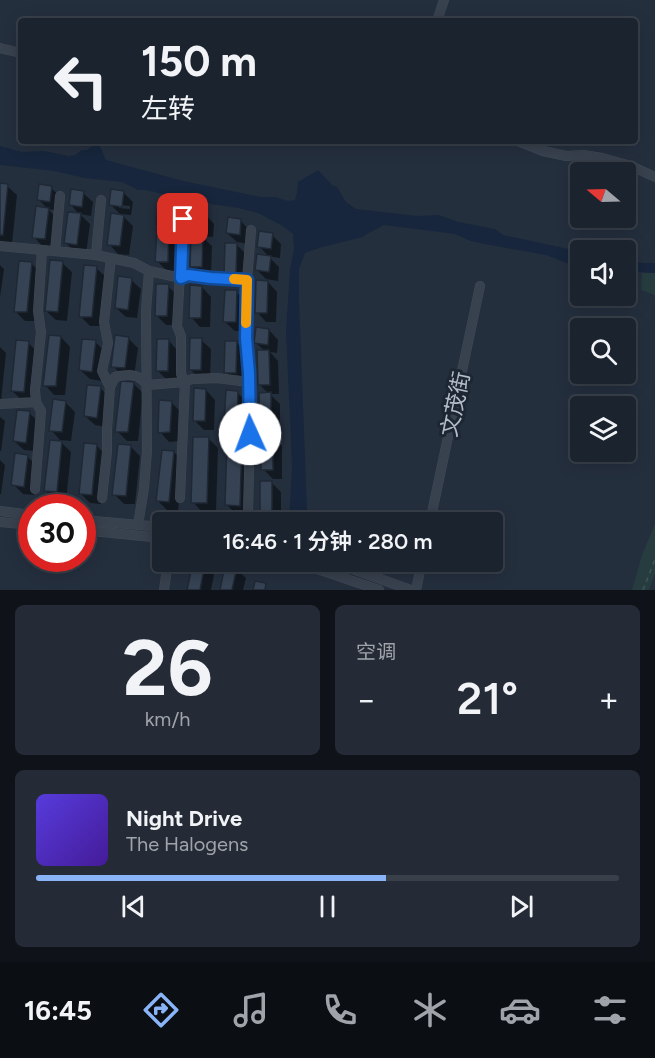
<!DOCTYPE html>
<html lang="zh">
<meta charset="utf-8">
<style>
body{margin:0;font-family:Figtree,"Noto Sans SC",sans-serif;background:#242b36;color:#f1f3f6;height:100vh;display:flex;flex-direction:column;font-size:22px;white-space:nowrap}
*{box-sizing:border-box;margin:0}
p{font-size:20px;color:#a0a4aa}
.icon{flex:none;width:33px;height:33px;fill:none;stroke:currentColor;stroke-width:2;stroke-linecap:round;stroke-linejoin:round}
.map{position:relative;height:590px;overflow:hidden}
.side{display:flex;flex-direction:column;gap:15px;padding:15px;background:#0f1319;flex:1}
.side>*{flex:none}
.hud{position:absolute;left:18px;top:18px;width:620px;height:126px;border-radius:6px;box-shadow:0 3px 15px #0003,0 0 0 2px #39404a;background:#1b232e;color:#f1f3f6;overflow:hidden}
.needle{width:39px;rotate:289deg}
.fabs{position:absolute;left:570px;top:162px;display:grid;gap:12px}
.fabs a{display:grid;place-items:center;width:66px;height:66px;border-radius:6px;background:#1b232e;box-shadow:0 3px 15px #0003,0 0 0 2px #39404a;font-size:30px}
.speed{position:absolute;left:18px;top:494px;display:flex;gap:12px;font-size:30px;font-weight:700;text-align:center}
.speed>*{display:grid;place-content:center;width:78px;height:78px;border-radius:50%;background:#1b232e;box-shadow:0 3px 15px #0003,0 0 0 2px #39404a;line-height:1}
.speed .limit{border:9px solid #d22;background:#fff;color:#111}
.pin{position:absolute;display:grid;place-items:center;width:51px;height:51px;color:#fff;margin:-26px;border-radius:12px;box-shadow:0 3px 9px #0006}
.me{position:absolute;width:66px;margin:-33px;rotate:358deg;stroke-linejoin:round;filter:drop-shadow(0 0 4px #0008)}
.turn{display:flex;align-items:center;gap:21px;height:126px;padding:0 24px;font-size:27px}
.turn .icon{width:78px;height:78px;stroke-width:2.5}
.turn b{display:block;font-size:42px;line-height:51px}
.big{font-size:45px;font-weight:600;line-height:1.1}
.side .tile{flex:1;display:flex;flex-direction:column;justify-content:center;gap:9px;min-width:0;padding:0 21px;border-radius:9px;background:#242b36}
.side .dial{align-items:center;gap:0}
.dial b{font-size:78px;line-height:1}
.song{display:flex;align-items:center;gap:18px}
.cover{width:72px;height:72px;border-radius:9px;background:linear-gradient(135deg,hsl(250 70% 55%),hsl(260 70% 35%))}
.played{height:6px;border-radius:3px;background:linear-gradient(90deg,#8ab4f8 60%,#39404a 60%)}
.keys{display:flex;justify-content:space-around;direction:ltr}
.heat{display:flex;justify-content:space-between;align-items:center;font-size:33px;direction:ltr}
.side .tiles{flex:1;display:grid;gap:15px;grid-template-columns:1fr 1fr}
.tile:last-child{grid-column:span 2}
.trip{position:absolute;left:152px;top:512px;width:351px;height:60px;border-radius:6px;background:#1b232e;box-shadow:0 3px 15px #0003,0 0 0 2px #39404a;font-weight:600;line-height:60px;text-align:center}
.tab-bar{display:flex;height:96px;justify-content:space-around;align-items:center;background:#0b0e12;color:#a0a4aa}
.tab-bar .icon{width:42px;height:42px}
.tab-bar .current{color:#8ab4f8}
.tab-bar b{font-size:27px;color:#f1f3f6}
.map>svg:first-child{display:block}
.green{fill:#263c3f}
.water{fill:#17263c}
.shadow{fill:#0007;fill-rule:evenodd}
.building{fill:#364354;stroke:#1f2835;stroke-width:1.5}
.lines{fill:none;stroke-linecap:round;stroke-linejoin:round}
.minor-casing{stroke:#414a57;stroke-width:10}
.path{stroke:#3f5557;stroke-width:1.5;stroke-dasharray:4.5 4.5;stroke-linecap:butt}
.minor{stroke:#38414e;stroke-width:9}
.route-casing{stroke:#114b97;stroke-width:15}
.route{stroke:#1a73e8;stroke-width:10}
.slow{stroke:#f59e0b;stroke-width:10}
.labels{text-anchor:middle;stroke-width:6;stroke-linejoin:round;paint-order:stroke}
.street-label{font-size:22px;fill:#b4bcc9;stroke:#1d2633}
</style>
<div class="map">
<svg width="655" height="590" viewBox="0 0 655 590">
<rect width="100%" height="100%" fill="#242f3e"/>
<!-- green -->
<path class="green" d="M642 273H655V295L641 290Z
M655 524V574L649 590H632L642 555Z"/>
<!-- water -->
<path class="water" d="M92 141H100V147L106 160 183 181 261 197H276L288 201 295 200 297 193 298 182 318 170 332 185 337 187 346 202 356 209 417 216 439 215 458 222 495 229 503 235 573 250C582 244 587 246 596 250H580V268L546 255 484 244 471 241 455 234 440 232 384 225 367 234 363 237 319 248 305 253 299 269V299L307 509 306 522H289L292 465 286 331 290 270 294 248 293 234 283 226 258 213 238 208 211 204 183 196 167 195 145 190H138L122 182 85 178 54 171 0 165V146L22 152 44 151 69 156 75 155 82 150H87L92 146Z
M626 259 642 263H655V273L626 271Z"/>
<!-- shadow -->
<path class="shadow" d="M0 185 7 186 17 195 12 244 0 242Z
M51 188 61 197 60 211 48 209 58 219 54 248 43 247 34 237 48 209 38 199Z
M123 192 133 202 131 215 121 214 133 226 129 255 118 254 109 244 122 216 110 204ZM119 205 130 206V209L119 208Z
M83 193 93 202 91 216 80 214 90 224 86 254 75 252 66 243 80 215 70 204Z
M171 212 180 221 179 235 171 234 178 241 177 271H167L157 261 165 231 158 224Z
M205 214 214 224 213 237 201 236 191 226Z
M241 221 250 231 249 244 237 242 227 233Z
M272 235 281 244 280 258 268 256 259 246Z
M202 237 212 246 211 276H201L191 267Z
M236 244 246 254 245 284H235L225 274Z
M270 258 279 267 278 281 266 279 257 270Z
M31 263 41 273 36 321H25L15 311Z
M62 263 72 272 67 321 56 320 46 311Z
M0 265 4 269 0 297Z
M96 268 106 277 101 326H90L80 316Z
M131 280 141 289 137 318 126 317 116 308Z
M268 282 277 292 276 322H266L257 312Z
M168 286 178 296 176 325H166L157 316Z
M202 287 211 297 210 327H200L191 317Z
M236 292 246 301 245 331H235L225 322Z
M269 330 278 340 277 353 270 352 278 361 279 394H270L280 404V436H272L282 446V479H273L263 469 271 437 261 427 269 394 259 384 265 351 255 342Z
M61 337 70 347 65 395H54L45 385Z
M128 338 138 348 134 377 123 376 113 366Z
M201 340 211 349 210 379H200L190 369Z
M169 341 178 351 177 380H167L158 371Z
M95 342 105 351 101 381 90 379 80 370Z
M28 343 38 352 33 401 22 400 12 391Z
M237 343 246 352 245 382H235L226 372Z
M0 347 6 353 1 401H0Z
M133 383 143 393 138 441H127L117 431Z
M100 388 110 397 106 427 95 425 85 416Z
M206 390 215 400 214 430H204L194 420Z
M237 392 247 402 246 432H236L226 422Z
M171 402 181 412 180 441 169 442 160 432Z
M66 403 75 412 71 441 60 440 51 430Z
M29 413 39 422 35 451 24 450 14 441Z
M0 417 5 421 1 451H0Z
M208 438 218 448 216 512H202L193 502Z
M242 441 251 450 249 515 236 514 226 504Z
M62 443 71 452 66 501 55 500 46 491Z
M97 446 106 455 101 504 90 503 81 494Z
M130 446 140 456 135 504H124L114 494Z
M174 452 183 462 178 511 167 510 158 501Z
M28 457 37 466 34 495 23 494 13 484Z
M0 460 5 465 1 494H0Z
M271 482 281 492V522H269L262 515Z
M194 564 204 566 214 575 211 590H189Z
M226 567 236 569 246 578 243 590H222Z"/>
<!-- building -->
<path class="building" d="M0 183 8 184 3 235H0Z
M39 184 52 186 50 202 37 200Z
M71 189 84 191 82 207 69 205Z
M111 189 124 191 122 207 109 205Z
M36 206 49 208 45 239 32 238Z
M158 208 172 210 170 226 156 224Z
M192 211 205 213 204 228 190 227Z
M68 212 81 213 77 245 64 243Z
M111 213 124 215 120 246 107 245Z
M228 217 241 219 240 235 226 233Z
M157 229 169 230 168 262H155Z
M259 231 273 233 271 249 257 247Z
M191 235H203L202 267H190Z
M225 243H237L236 275H224Z
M257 254 271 256 269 272 255 270Z
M50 260 63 261 58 312 45 311Z
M19 261 32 262 27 312H14Z
M84 265 97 266 92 317H79Z
M118 276 132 278 128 310 115 308Z
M256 280 268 281 267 313H255Z
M156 284H169L167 316H155Z
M190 285 202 286 201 318H189Z
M225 290H237L236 322H223Z
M256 327 269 329 268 345 254 343Z
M49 335 61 336 56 386H43Z
M115 335 129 337 125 368 111 367Z
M190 338H202L201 370H189Z
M82 339 96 340 92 372 79 370Z
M157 339H169L168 371H156Z
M16 340 29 341 24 392 11 391Z
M225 341H237L236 373H224Z
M257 350H269L270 385H258Z
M121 381 134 382 128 432H115Z
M87 385 101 386 97 418 84 416Z
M194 388 206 389 205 421H193Z
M226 390 238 391 237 423H224Z
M271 392V427H260L259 393Z
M53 399 66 401 62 432 49 431Z
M159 400 172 401 170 432 158 433Z
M17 410 30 411 26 443 13 441Z
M261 435H273V470H261Z
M193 437H209L207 503H191Z
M227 439H242L240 506 225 505Z
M50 440 62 441 57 492 44 491Z
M84 443 97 444 92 495 79 494Z
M118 444 131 445 126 496 112 495Z
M162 450 174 451 169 502 156 501Z
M15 453 28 455 24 487 11 485Z
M260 481H272V516H260Z
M193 562 205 564 200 590H187Z
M225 565 237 567 232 590H220Z
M255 581 266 583 265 590H253Z"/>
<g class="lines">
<!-- minor casing -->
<g class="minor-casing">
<path id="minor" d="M437 21 444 0
M0 48 21 53
M518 141 543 151 566 156 584 155 602 158 631 166 655 177
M0 246 96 255 134 263 149 271 146 311 147 451 144 488 138 525
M55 251 60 196
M96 255 101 200
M149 271 181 278 188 275 247 280
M110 387 115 377C129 374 138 373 147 385L185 382 192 379 217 378 249 382
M0 404 36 402
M35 489 41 411 36 402 35 390 41 332 38 311 42 250
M102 498 107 452V430L110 387 102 371 108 343 104 322 111 258
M180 498 185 382 181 374V336L177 326 183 219
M0 511 32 515
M248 512 250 434 249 373 246 337 247 280 251 230
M82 520 162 527
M0 522 32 525
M430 522 480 286
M82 530 162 538
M294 561 379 590
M330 561 411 590
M164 590 168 561
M416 590 422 561"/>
</g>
<!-- path -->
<path class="path" d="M643 590 655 559"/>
<!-- minor -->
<use href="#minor" class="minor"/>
</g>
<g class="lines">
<!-- route casing -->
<g class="route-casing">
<path id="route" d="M183 219 181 278 188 275 211 278 247 280 246 338 249 373 250 434"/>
</g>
<!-- route -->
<use href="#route" class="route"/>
<!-- slow -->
<path class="slow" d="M234 279 247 280 246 323"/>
</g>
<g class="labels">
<!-- street labels -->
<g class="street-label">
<text transform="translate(455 404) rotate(-78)" y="8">文茂街</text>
</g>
</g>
</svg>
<div class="fabs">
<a><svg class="needle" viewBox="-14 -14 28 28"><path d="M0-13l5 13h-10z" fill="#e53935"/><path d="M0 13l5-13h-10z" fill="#a0a4aa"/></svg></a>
<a><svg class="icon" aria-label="sound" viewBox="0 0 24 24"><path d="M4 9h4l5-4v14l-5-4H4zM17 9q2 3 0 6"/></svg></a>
<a><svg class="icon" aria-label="search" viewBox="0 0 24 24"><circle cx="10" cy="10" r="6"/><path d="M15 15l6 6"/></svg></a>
<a><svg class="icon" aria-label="layers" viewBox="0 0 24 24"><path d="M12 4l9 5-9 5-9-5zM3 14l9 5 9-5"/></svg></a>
</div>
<div class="speed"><div class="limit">30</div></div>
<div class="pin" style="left:183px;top:219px;background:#d93025"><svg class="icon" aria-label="arrive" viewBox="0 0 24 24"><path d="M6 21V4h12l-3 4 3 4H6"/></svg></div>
<svg class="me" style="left:250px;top:434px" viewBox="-20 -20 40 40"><circle r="19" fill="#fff"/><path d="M0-13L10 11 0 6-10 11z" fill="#1a73e8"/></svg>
<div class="trip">16:46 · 1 分钟 · 280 m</div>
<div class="hud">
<div class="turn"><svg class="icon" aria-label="left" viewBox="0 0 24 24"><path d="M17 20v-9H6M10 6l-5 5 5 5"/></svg><div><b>150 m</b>左转</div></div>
</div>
</div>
<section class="side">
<div class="tiles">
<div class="tile dial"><b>26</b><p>km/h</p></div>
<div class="tile"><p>空调</p>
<div class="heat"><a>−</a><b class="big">21°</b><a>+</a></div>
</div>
<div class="tile">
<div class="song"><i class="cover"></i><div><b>Night Drive</b><p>The Halogens</p></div></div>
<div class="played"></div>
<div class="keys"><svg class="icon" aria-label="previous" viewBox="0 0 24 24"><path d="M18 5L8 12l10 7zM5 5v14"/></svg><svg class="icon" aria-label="pause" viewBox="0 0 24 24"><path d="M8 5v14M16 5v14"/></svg><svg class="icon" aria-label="next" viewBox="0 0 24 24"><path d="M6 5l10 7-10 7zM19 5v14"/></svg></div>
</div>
</div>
</section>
<nav class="tab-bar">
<b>16:45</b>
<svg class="icon current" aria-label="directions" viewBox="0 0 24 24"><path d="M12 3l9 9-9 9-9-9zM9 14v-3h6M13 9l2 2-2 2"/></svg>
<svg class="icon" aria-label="music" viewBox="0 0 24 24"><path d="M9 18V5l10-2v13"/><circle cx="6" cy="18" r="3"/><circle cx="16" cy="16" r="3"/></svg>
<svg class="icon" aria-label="phone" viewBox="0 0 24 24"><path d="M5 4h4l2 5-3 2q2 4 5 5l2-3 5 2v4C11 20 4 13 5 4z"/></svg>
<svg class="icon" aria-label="climate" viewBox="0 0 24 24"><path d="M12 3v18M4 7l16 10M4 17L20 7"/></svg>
<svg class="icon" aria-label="car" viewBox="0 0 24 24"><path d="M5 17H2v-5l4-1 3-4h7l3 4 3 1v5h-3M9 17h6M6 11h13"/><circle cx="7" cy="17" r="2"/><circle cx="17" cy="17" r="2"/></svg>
<svg class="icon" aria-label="filters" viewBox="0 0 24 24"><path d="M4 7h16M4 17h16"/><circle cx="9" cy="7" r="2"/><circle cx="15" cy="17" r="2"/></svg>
</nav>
